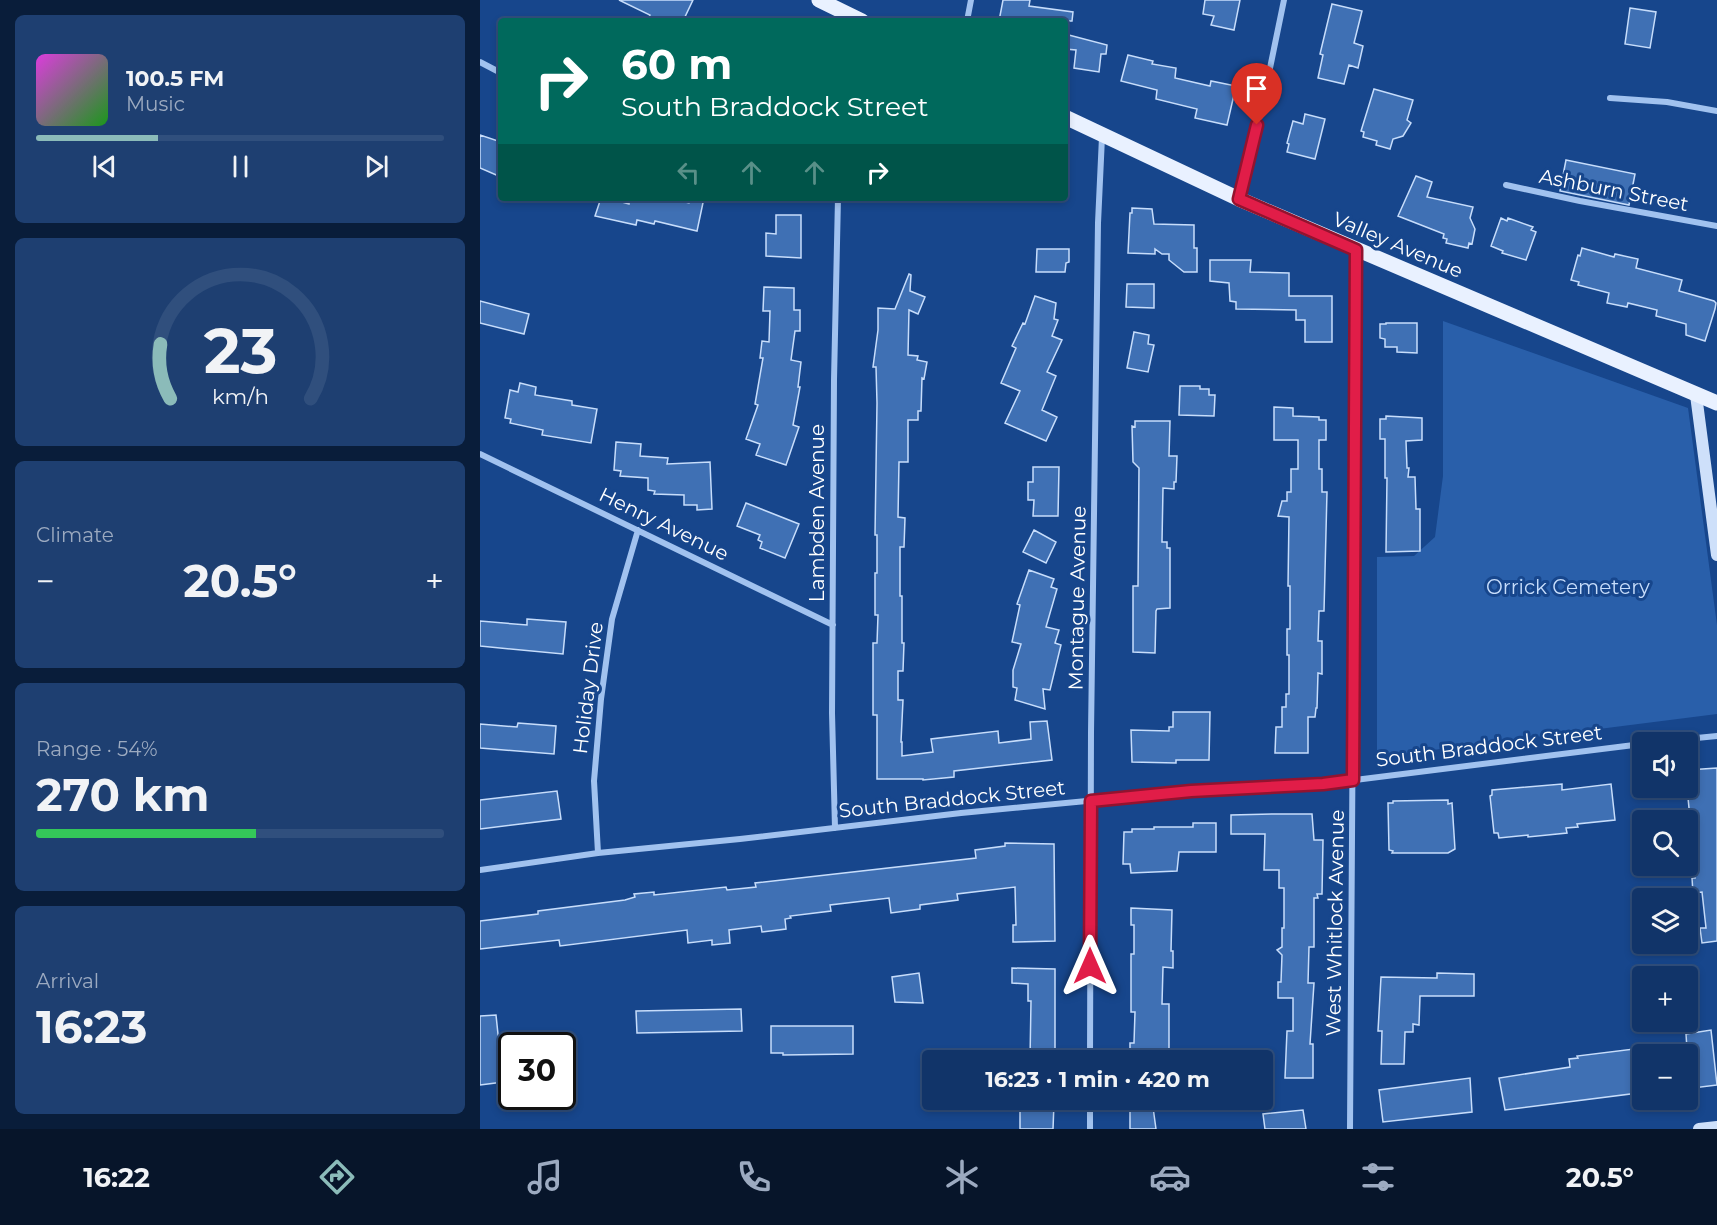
<!DOCTYPE html>
<meta charset="utf-8">
<style>
body{margin:0;font-family:Montserrat,sans-serif;background:#1e3f71;color:#f1f3f6;height:100vh;display:flex;flex-direction:column;font-size:22px;white-space:nowrap}
*{box-sizing:border-box;margin:0}
p{font-size:20px;color:#9caac0}
.icon{flex:none;width:33px;height:33px;fill:none;stroke:currentColor;stroke-width:2;stroke-linecap:round;stroke-linejoin:round}
.map{position:relative;flex:1;overflow:hidden}
.sheet{display:flex;flex-direction:column;gap:15px;padding:15px;background:#091d3a;width:480px}
.sheet>*{flex:none}
.guide{position:absolute;left:18px;top:18px;width:570px;height:183px;border-radius:6px;box-shadow:0 3px 9px #0003,0 0 0 2px #304f7d;background:#00695c;color:#fff;overflow:hidden}
.controls{position:absolute;left:1152px;top:732px;display:grid;gap:12px}
.controls a{display:grid;place-items:center;width:66px;height:66px;border-radius:6px;background:#113469;box-shadow:0 3px 9px #0003,0 0 0 2px #304f7d;font-size:30px}
.speed{position:absolute;left:18px;top:1032px;display:flex;gap:12px;font-size:30px;font-weight:700;text-align:center}
.speed>*{display:grid;place-content:center;width:78px;height:78px;border-radius:50%;background:#113469;box-shadow:0 3px 9px #0003,0 0 0 2px #304f7d;line-height:1}
.speed .limit{border:3px solid #111;border-radius:9px;background:#fff;color:#111}
.pin{position:absolute;display:grid;place-items:center;width:51px;height:51px;color:#fff;margin:-62px -26px;border-radius:50% 50% 50% 0;rotate:-45deg;box-shadow:0 0 6px #0007}
.pin .icon{rotate:45deg}
.me{position:absolute;width:66px;margin:-33px;rotate:0deg;stroke-linejoin:round;filter:drop-shadow(0 0 4px #0008)}
.turn{display:flex;align-items:center;gap:21px;height:126px;padding:0 24px;font-size:27px}
.turn .icon{width:78px;height:78px;stroke-width:2.5}
.turn b{display:block;font-size:42px;line-height:51px}
.lanes{display:flex;align-items:center;height:57px;padding:0 24px;background:#0003;justify-content:center;gap:30px;direction:ltr}
.lanes .off{opacity:.35}
.big{font-size:45px;font-weight:700;line-height:1.1}
.sheet .tile{flex:1;display:flex;flex-direction:column;justify-content:center;gap:9px;min-width:0;padding:0 21px;border-radius:9px;background:#1e3f71}
.sheet .dial{align-items:center;gap:0}
.dial svg{height:156px;overflow:visible;fill:none;stroke:#304f7d;stroke-width:7;stroke-linecap:round;text-anchor:middle}
.dial text{fill:#f1f3f6;stroke:none}
.song{display:flex;align-items:center;gap:18px}
.cover{width:72px;height:72px;border-radius:9px;background:linear-gradient(135deg,hsl(300 70% 55%),hsl(120 70% 35%))}
.played{height:6px;border-radius:3px;background:linear-gradient(90deg,#8bbbb9 30%,#304f7d 30%)}
.keys{display:flex;justify-content:space-around;direction:ltr}
.heat{display:flex;justify-content:space-between;align-items:center;font-size:33px;direction:ltr}
.charge{height:9px;border-radius:4px;background:linear-gradient(90deg,#34c759 54%,#304f7d 0)}
.trip{position:absolute;left:442px;top:1050px;width:351px;height:60px;border-radius:6px;background:#113469;box-shadow:0 3px 9px #0003,0 0 0 2px #304f7d;font-weight:700;line-height:60px;text-align:center}
.dock{display:flex;height:96px;justify-content:space-around;align-items:center;background:#07152a;color:#9caac0}
.dock .icon{width:42px;height:42px}
.dock .selected{color:#8bbbb9}
.dock b{font-size:27px;color:#f1f3f6}
main{display:flex;flex:1;min-height:0}
.map>svg:first-child{display:block}
.green{fill:#295faa}
.building{fill:#3f70b4;stroke:#c7ddfb;stroke-width:1.5}
.lines{fill:none;stroke-linecap:round;stroke-linejoin:round}
.street{stroke:#a1c2ef;stroke-width:6}
.secondary{stroke:#cee0fa;stroke-width:12}
.primary{stroke:#e9f1ff;stroke-width:15}
.route-casing{stroke:#92132f;stroke-width:15}
.route{stroke:#e11d48;stroke-width:10}
.labels{text-anchor:middle;stroke-width:6;stroke-linejoin:round;paint-order:stroke}
.street-label{font-size:20px;fill:#fff;stroke:#17468c}
.park-label{font-size:20px;fill:#c7ddfb;stroke:#17468c}
</style>
<main>
<section class="sheet">
<div class="tile">
<div class="song"><i class="cover"></i><div><b>100.5 FM</b><p>Music</p></div></div>
<div class="played"></div>
<div class="keys"><svg class="icon" aria-label="previous" viewBox="0 0 24 24"><path d="M18 5L8 12l10 7zM5 5v14"/></svg><svg class="icon" aria-label="pause" viewBox="0 0 24 24"><path d="M8 5v14M16 5v14"/></svg><svg class="icon" aria-label="next" viewBox="0 0 24 24"><path d="M6 5l10 7-10 7zM19 5v14"/></svg></div>
</div>
<div class="tile dial"><svg viewBox="0 0 100 80">
<path d="M14 69A42 42 0 1 1 86 69"/>
<path d="M14 69A42 42 0 0 1 9 41" stroke="#8bbbb9"/>
<text x="50" y="56" font-size="32" font-weight="700">23</text>
<text x="50" y="72" font-size="11">km/h</text>
</svg></div>
<div class="tile"><p>Climate</p>
<div class="heat"><a>−</a><b class="big">20.5°</b><a>+</a></div>
</div>
<div class="tile"><p>Range · 54%</p><b class="big">270 km</b><div class="charge"></div></div>
<div class="tile"><p>Arrival</p><b class="big">16:23</b></div>
</section>
<div class="map">
<svg width="1237" height="1129" viewBox="0 0 1237 1129">
<rect width="100%" height="100%" fill="#17468c"/>
<!-- green -->
<path class="green" d="M963 321 1208 408 1237 625V714L897 757V557L934 556 955 537 963 476Z"/>
<!-- building -->
<path class="building" d="M139 0H213L203 21H167L170 15Z
M523 0H550L549 6 593 12 592 21H519Z
M725 0H760L754 30 731 25 734 16 723 14Z
M852 4 882 11 874 43 883 46 878 68 869 65 864 84 838 78 843 55 840 54Z
M1150 8 1176 12 1170 48 1145 44Z
M585 34 627 45 626 54H621L619 72 594 68 596 50 585 49Z
M648 55 673 61 672 64 696 68 695 78 730 86 731 81 756 86 747 125 715 118 717 109 676 99 677 90 641 81Z
M894 89 933 100 927 120 931 123 923 136 913 139 910 149 896 145 897 141 883 137 884 132 881 131Z
M825 114 845 119 835 159 807 152 809 144 807 143 813 121 823 124Z
M0 135 21 142V177L0 168Z
M1086 160 1155 174 1149 205 1080 191Z
M936 176 952 182 947 197 993 207 990 218 995 229 992 244 989 243 988 248 966 243 967 239 963 238 964 234 918 216Z
M121 198H128L149 204 150 198H187L209 203 211 198H224L217 231 175 221 174 224 157 220 156 225 115 216Z
M652 208 672 209 674 224 714 225V248H717V272H704L689 260V254H682L675 249V254L648 253 650 213H652Z
M296 215H321V258L286 256V233L296 234Z
M1021 218 1027 221 1028 218 1053 227 1051 230 1056 232 1046 260 1022 253 1023 251 1011 246Z
M1102 248 1134 257 1135 254 1158 259 1156 268 1202 280 1199 291 1234 301 1236 303 1235 309 1225 341 1206 335V324L1176 316 1177 310 1148 303 1147 307 1127 303 1129 293 1098 285 1099 282 1091 280 1098 255 1100 256Z
M557 249H589V262L586 263 585 272H556Z
M730 260H771L770 272 809 273V296H852V342H825V320H816V310L756 309V302L750 301 749 283 730 281Z
M429 274 431 275 430 291 445 297 438 314 429 310 428 355 438 356 437 360 447 362 444 379 442 378 441 411H438V420H428V462H419L418 517 425 518 424 547H420V596H422V643H424L423 671H418V700H423L421 742H422V756L453 752 451 739 518 731 519 743 551 739 550 722 567 721 572 760 474 771V777L443 780V779H397V715H393V643H397L398 615H395V573H397V535H395L397 403 396 367H393L398 330V308L415 309Z
M647 284H674V308L646 307Z
M284 287 314 288V310H320V331H315L311 360 321 362 318 387H320L313 425 319 427 306 465 276 455 280 444 266 439 278 405 275 404 283 358H280L282 341 289 342 290 311H283Z
M555 296 576 303 574 319 578 320 572 336 582 340 567 372 576 376 562 410 577 417 566 441 525 423 540 391 521 383 536 348 532 346 543 323 545 324Z
M0 301 49 314 44 334 0 323Z
M906 323H937V353L917 352V347H905V339L900 338V324H906Z
M654 332 669 335 668 344 674 345 668 372 647 368Z
M40 383 56 387 55 395 92 401V405L117 409 111 443 62 435 63 430 30 423 31 419 25 418 30 390 38 392Z
M700 386H720V389H729V395H735L734 416 699 415Z
M794 407 813 408V416L839 417V420H846V440H839V469H842V492H847L844 611H839L838 641H842V674L838 673 837 708H836L835 717H828V753H795L796 727H802V707H806V694H809V655H807V629H810V586H808L809 517 798 516 802 501H807V492H811V469H818V440H794Z
M906 416 942 418V440L926 441 927 468H929L928 477H935L936 509H940V551L906 552 907 478H905V439H900V419H906Z
M655 421H690L689 456H697L696 482H694V489L683 488 682 542H687V548H690V608L677 609 676 611 675 653 653 652V586H658L659 468 653 462 652 426 655 427Z
M136 442 161 444 160 456 188 458 187 464 230 462 232 509 217 510V505H204V495L174 494 175 491 168 490V478L140 476 141 471 134 470Z
M553 467H579L578 516H553L554 500H548V482H553Z
M266 503 319 524 305 558 280 548 282 542 278 540 280 535 257 526Z
M554 530 576 542 566 563 543 552Z
M549 570 574 579 571 587 577 589 566 627 579 630 575 643 581 645 570 690 563 689 565 709 535 700 537 688 533 687V670L541 644 532 642 540 605 537 604Z
M47 619 86 622 83 654 0 646V621L47 625Z
M693 712H730L729 760H696V763L652 762 651 730 689 731V727H693Z
M38 723 76 726 74 754 0 748V724L37 727Z
M1237 768V941L1222 943 1220 928H1226L1222 892 1213 893 1212 878H1215L1211 849 1213 848 1207 788 1208 770Z
M1082 784V790L1131 784 1135 820 1097 824 1098 827 1086 828 1087 833 1048 837V835L1019 838 1018 833H1014L1010 796 1012 795V790Z
M77 791 81 819 0 829V800Z
M968 800V804L972 803 975 849 968 853H912L913 851 909 850 908 803H913V801Z
M792 814H832L834 840H843L842 894H837L838 898H834V947H829L828 983H834L830 1044H833V1078H805L807 1031H813V998H798V982H801L802 955 797 950 802 947V928H804V888H799V870H784L785 834H751V815Z
M713 823H736V852H699L697 871 651 873 650 864H643L644 832H652V829H674V827H713Z
M525 843 574 844 575 941 533 942V925H536L535 887 477 894 478 900 440 905V909L411 913 409 898 350 905 351 911 310 916 311 918 305 919 306 929 282 932 281 926 249 930 250 943 232 945V940L208 943 207 930 80 946 79 940 0 949V921L58 914V911L145 900 155 897 154 894 174 892V895L246 887 247 890 276 887 275 883 496 858 495 850 525 846Z
M651 908 692 910 691 951H693V968L683 967 682 1004H689V1060H650V1043H654L655 1012H651V954H654V925H651Z
M532 968 575 969V1060H550L551 1001H548V984L532 983Z
M439 973 443 1003 415 1002 412 977Z
M957 973 994 974V996H940L939 1025 933 1024V1032H925L924 1064H901L902 1031H898L901 977 957 978Z
M261 1009 262 1031 157 1033 156 1011Z
M16 1015 23 1082 0 1085V1016Z
M291 1026H373V1054L303 1055V1053H291Z
M1231 1030 1237 1085 1213 1088 1212 1081H1209L1206 1034Z
M1154 1049 1156 1051 1160 1086 1157 1087 1158 1093 1025 1110 1019 1078 1090 1067 1089 1059 1098 1058 1097 1056Z
M990 1078 992 1112 903 1122 899 1090Z
M650 1100H672L676 1129H650Z
M540 1102 574 1103 573 1129H540Z
M823 1110 826 1129H785L783 1114Z"/>
<g class="lines">
<!-- street -->
<path class="street" d="M487 21 491 0
M0 62 21 73
M1130 98 1187 102 1237 111
M1026 185 1100 201 1237 226
M760 198 783 102 804 0
M0 454 353 625
M1176 742 1237 736
M355 828 352 713 354 380 358 198
M118 853 114 781 121 699 132 619 158 530
M0 870 118 853 260 839 481 813 711 791 843 784 1162 744
M610 1060 611 732 618 223 622 137
M610 1129V1100
M870 1129 876 251"/>
<!-- secondary -->
<path class="secondary" d="M1216 395 1237 555
M1219 1129 1237 1127"/>
<!-- primary -->
<path class="primary" d="M339 0 382 21
M585 117 759 199 1237 403"/>
</g>
<g class="lines">
<!-- route casing -->
<g class="route-casing">
<path id="route" d="M610 966 611 801 711 791 843 784 873 780 876 250 759 199 777 125"/>
</g>
<!-- route -->
<use href="#route" class="route"/>
</g>
<g class="labels">
<!-- street labels -->
<g class="street-label">
<text transform="translate(1134 190) rotate(11)" y="7">Ashburn Street</text>
<text transform="translate(918 245) rotate(23)" y="7">Valley Avenue</text>
<text transform="translate(337 513) rotate(-90)" y="7">Lambden Avenue</text>
<text transform="translate(184 524) rotate(26)" y="7">Henry Avenue</text>
<text transform="translate(597 598) rotate(-89)" y="7">Montague Avenue</text>
<text transform="translate(108 688) rotate(-83)" y="7">Holiday Drive</text>
<text transform="translate(1009 746) rotate(-7)" y="7">South Braddock Street</text>
<text transform="translate(472 799) rotate(-6)" y="7">South Braddock Street</text>
<text transform="translate(855 923) rotate(-89)" y="7">West Whitlock Avenue</text>
</g>
<!-- park labels -->
<g class="park-label">
<text x="1088" y="594">Orrick Cemetery</text>
</g>
</g>
</svg>
<div class="controls">
<a><svg class="icon" aria-label="sound" viewBox="0 0 24 24"><path d="M4 9h4l5-4v14l-5-4H4zM17 9q2 3 0 6"/></svg></a>
<a><svg class="icon" aria-label="search" viewBox="0 0 24 24"><circle cx="10" cy="10" r="6"/><path d="M15 15l6 6"/></svg></a>
<a><svg class="icon" aria-label="layers" viewBox="0 0 24 24"><path d="M12 4l9 5-9 5-9-5zM3 14l9 5 9-5"/></svg></a>
<a>+</a>
<a>−</a>
</div>
<div class="speed"><div class="limit">30</div></div>
<div class="pin" style="left:777px;top:125px;background:#d93025"><svg class="icon" aria-label="arrive" viewBox="0 0 24 24"><path d="M6 21V4h12l-3 4 3 4H6"/></svg></div>
<svg class="me" style="left:610px;top:966px" viewBox="-20 -20 40 40"><path d="M0-17L14 15 0 8-14 15z" fill="#e11d48" stroke="#fff" stroke-width="4"/></svg>
<div class="trip">16:23 · 1 min · 420 m</div>
<div class="guide">
<div class="turn"><svg class="icon" aria-label="right" viewBox="0 0 24 24"><path d="M7 20v-9h11M14 6l5 5-5 5"/></svg><div><b>60 m</b>South Braddock Street</div></div>
<div class="lanes"><svg class="icon off" aria-label="left" viewBox="0 0 24 24"><path d="M17 20v-9H6M10 6l-5 5 5 5"/></svg><svg class="icon off" aria-label="ahead" viewBox="0 0 24 24"><path d="M12 20V5M6 11l6-6 6 6"/></svg><svg class="icon off" aria-label="ahead" viewBox="0 0 24 24"><path d="M12 20V5M6 11l6-6 6 6"/></svg><svg class="icon" aria-label="right" viewBox="0 0 24 24"><path d="M7 20v-9h11M14 6l5 5-5 5"/></svg></div>
</div>
</div>
</main>
<nav class="dock">
<b>16:22</b>
<svg class="icon selected" aria-label="directions" viewBox="0 0 24 24"><path d="M12 3l9 9-9 9-9-9zM9 14v-3h6M13 9l2 2-2 2"/></svg>
<svg class="icon" aria-label="music" viewBox="0 0 24 24"><path d="M9 18V5l10-2v13"/><circle cx="6" cy="18" r="3"/><circle cx="16" cy="16" r="3"/></svg>
<svg class="icon" aria-label="phone" viewBox="0 0 24 24"><path d="M5 4h4l2 5-3 2q2 4 5 5l2-3 5 2v4C11 20 4 13 5 4z"/></svg>
<svg class="icon" aria-label="climate" viewBox="0 0 24 24"><path d="M12 3v18M4 7l16 10M4 17L20 7"/></svg>
<svg class="icon" aria-label="car" viewBox="0 0 24 24"><path d="M5 17H2v-5l4-1 3-4h7l3 4 3 1v5h-3M9 17h6M6 11h13"/><circle cx="7" cy="17" r="2"/><circle cx="17" cy="17" r="2"/></svg>
<svg class="icon" aria-label="filters" viewBox="0 0 24 24"><path d="M4 7h16M4 17h16"/><circle cx="9" cy="7" r="2"/><circle cx="15" cy="17" r="2"/></svg>
<b>20.5°</b>
</nav>
